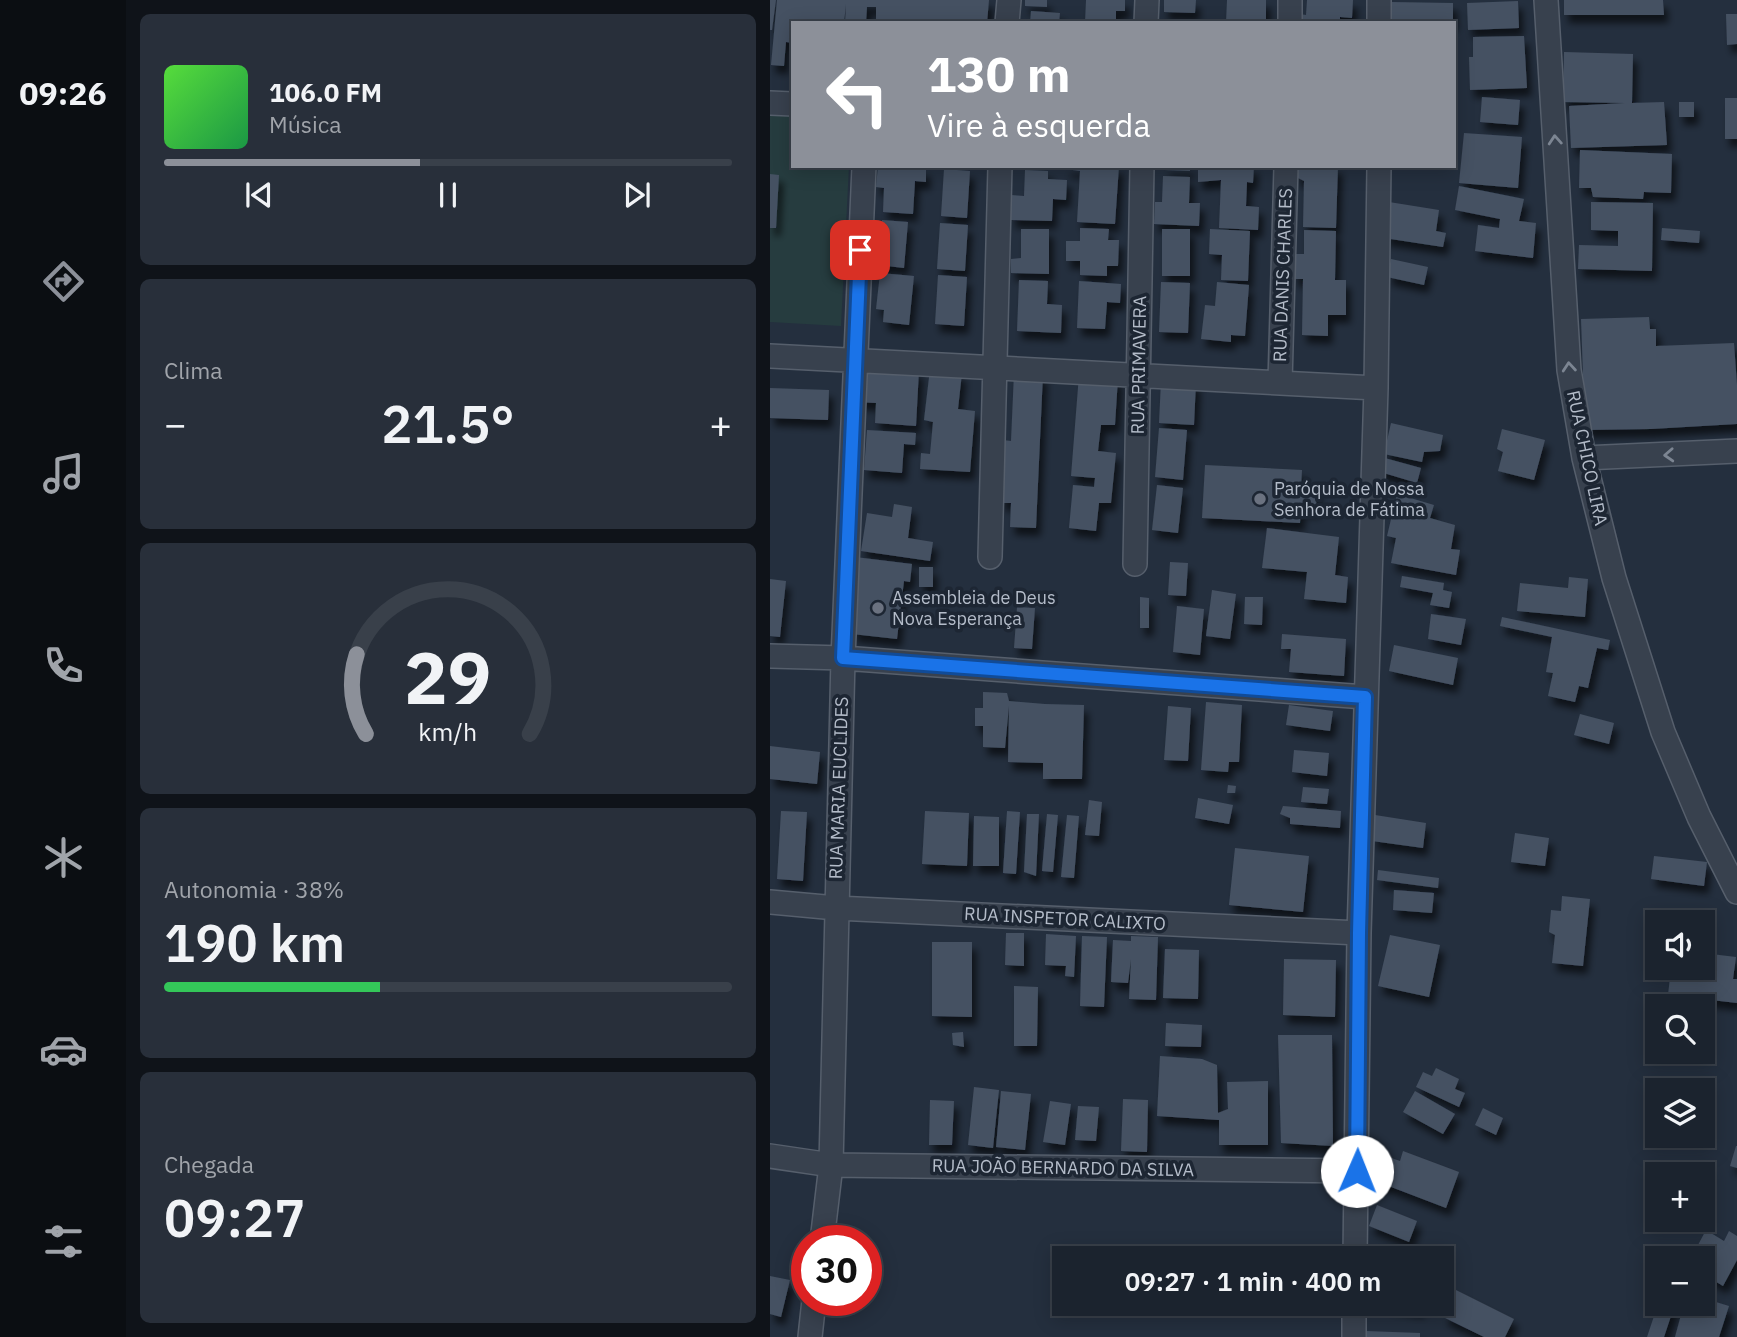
<!DOCTYPE html>
<html lang="pt">
<meta charset="utf-8">
<style>
body{margin:0;font-family:"IBM Plex Sans",sans-serif;background:#282f3a;color:#f1f3f6;height:100vh;display:flex;flex-direction:column;font-size:26px;white-space:nowrap}
*{box-sizing:border-box;margin:0}
p{font-size:23px;color:#a0a4aa}
.icon{flex:none;width:38px;height:38px;fill:none;stroke:currentColor;stroke-width:2;stroke-linecap:round;stroke-linejoin:round}
.map{position:relative;flex:1;overflow:hidden}
.details{display:flex;flex-direction:column;gap:14px;padding:14px;background:#0f1319;width:644px}
.details>*{flex:none}
.top-card{position:absolute;left:21px;top:21px;width:665px;height:147px;border-radius:0px;box-shadow:0 4px 18px #0003,0 0 0 2px #39404a;background:#8c9099;color:#fff;overflow:hidden}
.tools{position:absolute;left:875px;top:910px;display:grid;gap:14px}
.tools a{display:grid;place-items:center;width:70px;height:70px;border-radius:0px;background:#1b232e;box-shadow:0 4px 18px #0003,0 0 0 2px #39404a;font-size:35px}
.speed{position:absolute;left:21px;top:1225px;display:flex;gap:14px;font-size:35px;font-weight:700;text-align:center}
.speed>*{display:grid;place-content:center;width:91px;height:91px;border-radius:50%;background:#1b232e;box-shadow:0 4px 18px #0003,0 0 0 2px #39404a;line-height:1}
.speed .limit{border:10px solid #d22;background:#fff;color:#111}
.pin{position:absolute;display:grid;place-items:center;width:60px;height:60px;color:#fff;margin:-30px;border-radius:14px;box-shadow:0 4px 10px #0006}
.me{position:absolute;width:77px;margin:-38px;rotate:1deg;stroke-linejoin:round;filter:drop-shadow(0 0 5px #0008)}
.turn{display:flex;align-items:center;gap:24px;height:147px;padding:0 21px;font-size:32px}
.turn .icon{width:91px;height:91px;stroke-width:2.5}
.turn b{display:block;font-size:49px;line-height:60px}
.big{font-size:52px;font-weight:600;line-height:1.1}
.details .tile{flex:1;display:flex;flex-direction:column;justify-content:center;gap:10px;min-width:0;padding:0 24px;border-radius:10px;background:#282f3a}
.details .dial{align-items:center;gap:0}
.dial svg{height:182px;overflow:visible;fill:none;stroke:#39404a;stroke-width:7;stroke-linecap:round;text-anchor:middle}
.dial text{fill:#f1f3f6;stroke:none}
.song{display:flex;align-items:center;gap:21px}
.cover{width:84px;height:84px;border-radius:10px;background:linear-gradient(135deg,hsl(110 70% 55%),hsl(140 70% 35%))}
.played{height:7px;border-radius:4px;background:linear-gradient(90deg,#8c9099 45%,#39404a 45%)}
.keys{display:flex;justify-content:space-around;direction:ltr}
.heat{display:flex;justify-content:space-between;align-items:center;font-size:38px;direction:ltr}
.charge{height:10px;border-radius:5px;background:linear-gradient(90deg,#34c759 38%,#39404a 0)}
.trip{position:absolute;left:282px;top:1246px;width:402px;height:70px;border-radius:0px;background:#1b232e;box-shadow:0 4px 18px #0003,0 0 0 2px #39404a;font-weight:600;line-height:70px;text-align:center}
main{display:flex;flex:1;min-height:0}
.tabs{display:flex;flex-direction:column;width:126px;justify-content:space-around;align-items:center;background:#0b0e12;color:#a0a4aa}
.tabs .icon{width:49px;height:49px}
.tabs .on{color:#8c9099}
.tabs b{font-size:32px;color:#f1f3f6}
.map>svg:first-child{display:block}
.green{fill:#263c3f}
.building{fill:#455162;filter:url(#shadow)}
.lines{fill:none;stroke-linecap:round;stroke-linejoin:round}
.minor-casing{stroke:#565f6c;stroke-width:26}
.minor{stroke:#38414e;stroke-width:23}
.oneway{stroke:#7c8592}
.route-casing{stroke:#114b97;stroke-width:18}
.route{stroke:#1a73e8;stroke-width:12}
.worship-dot{fill:#6b7280;stroke:#1d2633;stroke-width:2.5}
.labels{text-anchor:middle;stroke-width:7;stroke-linejoin:round;paint-order:stroke}
.street-label{font-size:18px;fill:#b4bcc9;stroke:#1d2633}
.poi-label{font-size:18px;fill:#b4bcc9;stroke:#1d2633;text-anchor:start}
</style>
<main>
<nav class="tabs">
<b>09:26</b>
<svg class="icon on" aria-label="directions" viewBox="0 0 24 24"><path d="M12 3l9 9-9 9-9-9zM9 14v-3h6M13 9l2 2-2 2"/></svg>
<svg class="icon" aria-label="music" viewBox="0 0 24 24"><path d="M9 18V5l10-2v13"/><circle cx="6" cy="18" r="3"/><circle cx="16" cy="16" r="3"/></svg>
<svg class="icon" aria-label="phone" viewBox="0 0 24 24"><path d="M5 4h4l2 5-3 2q2 4 5 5l2-3 5 2v4C11 20 4 13 5 4z"/></svg>
<svg class="icon" aria-label="climate" viewBox="0 0 24 24"><path d="M12 3v18M4 7l16 10M4 17L20 7"/></svg>
<svg class="icon" aria-label="car" viewBox="0 0 24 24"><path d="M5 17H2v-5l4-1 3-4h7l3 4 3 1v5h-3M9 17h6M6 11h13"/><circle cx="7" cy="17" r="2"/><circle cx="17" cy="17" r="2"/></svg>
<svg class="icon" aria-label="filters" viewBox="0 0 24 24"><path d="M4 7h16M4 17h16"/><circle cx="9" cy="7" r="2"/><circle cx="15" cy="17" r="2"/></svg>
</nav>
<section class="details">
<div class="tile">
<div class="song"><i class="cover"></i><div><b>106.0 FM</b><p>Música</p></div></div>
<div class="played"></div>
<div class="keys"><svg class="icon" aria-label="previous" viewBox="0 0 24 24"><path d="M18 5L8 12l10 7zM5 5v14"/></svg><svg class="icon" aria-label="pause" viewBox="0 0 24 24"><path d="M8 5v14M16 5v14"/></svg><svg class="icon" aria-label="next" viewBox="0 0 24 24"><path d="M6 5l10 7-10 7zM19 5v14"/></svg></div>
</div>
<div class="tile"><p>Clima</p>
<div class="heat"><a>−</a><b class="big">21.5°</b><a>+</a></div>
</div>
<div class="tile dial"><svg viewBox="0 0 100 80">
<path d="M14 69A42 42 0 1 1 86 69"/>
<path d="M14 69A42 42 0 0 1 10 34" stroke="#8c9099"/>
<text x="50" y="56" font-size="32" font-weight="700">29</text>
<text x="50" y="72" font-size="11">km/h</text>
</svg></div>
<div class="tile"><p>Autonomia · 38%</p><b class="big">190 km</b><div class="charge"></div></div>
<div class="tile"><p>Chegada</p><b class="big">09:27</b></div>
</section>
<div class="map">
<svg width="967" height="1337" viewBox="0 0 967 1337">
<defs>
<filter id="shadow"><feDropShadow dx="4.5" dy="8" stdDeviation="3.5" flood-color="#0009"/></filter>
</defs>
<rect width="100%" height="100%" fill="#242f3e"/>
<!-- green -->
<path class="green" d="M0 108 23 109V166H79L71 326 0 322Z"/>
<!-- building -->
<path class="building" d="M0 0H6L2 30H0Z
M7 0H219L217 23H106V7H97L96 23H75L76 4 74 23H23V43L16 42 14 66 1 65Z
M255 0H277V7L255 6Z
M316 0H355V11H346V23H315Z
M394 0H426L425 13 394 12Z
M457 0H496V23H456Z
M537 0H583L582 18 570 17V23H529L530 14 536 15Z
M794 0H893L894 15H794Z
M748 1 749 28 698 30 697 3Z
M621 2 683 3V23H621Z
M261 11 290 13 289 23H260Z
M956 14H967V44L957 45Z
M754 36 757 88 700 90 699 57H703V37Z
M794 52 863 54 862 103 894 102 897 145 801 148 799 106 855 103 793 102Z
M712 97 750 100 748 125 710 122Z
M955 98H967V139H955Z
M909 102H924V117H909Z
M694 133 752 137 748 188 689 183Z
M810 150 902 154 901 193 874 192 873 199 823 197 821 188H809Z
M108 166 156 169V182L145 181 143 214 113 212 114 188 106 187Z
M296 166H349L345 224 307 222 310 171 295 169Z
M395 166H420V171L394 170Z
M428 166H484L483 183 477 182 476 206 489 207 488 230 449 228 451 180 428 182Z
M527 166H568L566 228 533 227 534 181 526 177Z
M174 169 200 171 197 218 171 216Z
M255 170 278 171V179L297 180 296 200 283 199 282 221 241 220V195L254 196Z
M0 174 9 175 6 228H0Z
M393 176 420 177 419 203H430L429 226 384 224 385 202H392Z
M689 186 754 199 749 221 766 223 763 258 705 251 708 225 729 228 730 219 685 210Z
M619 202 669 210 666 231 676 233 673 247 614 238Z
M821 202 883 203 882 271 808 269 809 245 848 246V231L821 230Z
M112 220 138 222 134 268 108 265Z
M170 223 198 225 195 271 167 269Z
M310 228 339 229 338 240H349L348 266H337V276L310 275V261H296V241H310Z
M892 228 930 231 929 243 891 240Z
M251 229H279V274L241 273V259L251 258Z
M392 229H420V276H392Z
M440 229 480 231 478 281 451 280 452 255 439 254Z
M534 230 566 231 565 280H576V315H558V336L532 335 533 279H524V254H534Z
M621 259 658 267 654 285 617 277Z
M110 273 144 276 139 325 113 322 114 310 106 309Z
M168 275 197 277 194 326 165 324Z
M249 280 278 281 277 304 292 305 291 333 247 331Z
M309 281 351 284 350 303 337 302 335 329 307 328Z
M391 282 420 283 418 333 389 332Z
M447 282 479 285 475 336 461 335V342L431 339 435 305 445 306Z
M879 317 880 329H886V346L964 343 967 385V424L881 429 815 430 811 319Z
M88 367 149 370 146 426 105 423 106 403 86 402Z
M160 369 192 373 188 409 205 411 200 472 150 469 151 453 160 454 163 422 154 420Z
M244 373 273 374 266 528 240 527 241 503H230L233 440 241 441Z
M309 375 348 378 345 425H331L328 451 346 453 341 503H329L326 531 299 528 303 485 324 487 325 478 301 476Z
M391 381 426 382 424 425 389 423Z
M0 388 59 390 58 420 0 418Z
M621 423 673 435 670 451 654 452 652 462 614 454Z
M389 428 417 430 413 480 385 477Z
M732 429 775 440 764 480 728 471 733 452 727 449Z
M97 430 146 433 145 445 134 444 132 473 94 470Z
M611 457 651 468 647 483 607 471Z
M435 465 532 470 531 487 547 488 546 510 531 509 530 523 432 518Z
M387 485 413 488 408 533 382 530Z
M627 494 664 505 660 518 685 525 681 549 690 550 686 575 621 563 626 538 617 536Z
M124 504 142 507 138 538 163 542 160 561 91 551 97 513 122 517Z
M497 528 569 537 565 575 578 577 576 603 534 599 537 572 492 568Z
M85 557 142 564 140 582 134 581 127 639 82 634 89 575 83 574Z
M400 562 418 563 416 596 398 595Z
M149 567H163V587H149Z
M632 576 674 583 673 590 682 592 679 608 660 605 663 593 630 587Z
M799 577 818 579 815 617 747 611 750 583 798 588Z
M0 579 16 581 10 637 0 636Z
M442 590 466 594 460 639 436 636Z
M370 597 379 598V628H370Z
M475 597H493L492 625 474 624Z
M407 606 434 609 430 655 403 652Z
M247 607 265 608 262 649 244 648Z
M661 614 696 619 691 645 658 639Z
M732 617 840 640 838 650 827 648 818 688 809 686 805 702 778 696 783 673 776 672 782 637 730 626Z
M512 634 576 639 574 676 519 672 521 649H511Z
M624 645 688 658 683 685 619 671Z
M213 692 237 693 239 701 275 704 314 705 312 779H273V763L238 762 239 706 235 748 213 747V726H205V708H213Z
M436 702 472 705 469 762H459L458 772 431 770Z
M519 705 563 711 560 731 516 725Z
M398 706 421 708 418 761 394 760Z
M810 714 844 723 839 744 804 735Z
M0 746 50 752 47 784 0 779Z
M524 750 559 753 557 776 522 772Z
M458 785 466 786 465 793H457Z
M533 787 559 789 557 804 531 802Z
M428 798 463 805 459 824 425 818Z
M319 800 332 802 329 836 315 835Z
M513 806 571 811 570 828 520 824V818L510 814Z
M11 811 37 812 33 881 7 879Z
M155 811 199 813 197 866 152 864Z
M237 811 250 812 246 874 233 873Z
M257 814H269L266 876 254 872Z
M277 814 288 815 283 872 272 871Z
M297 815 309 816 304 878 291 877Z
M605 815 656 823 653 848 602 841Z
M204 816 229 817V866H203Z
M745 833 779 838 775 866 741 862Z
M465 848 539 856 533 912 459 905Z
M884 856 937 862 934 886 881 879Z
M608 870 669 878 668 888 607 880Z
M624 890 664 893 662 913 623 910Z
M792 896 820 899 813 966 782 963 785 935 779 932 781 910 791 911Z
M236 933H254V966L235 965Z
M276 934 306 936 304 977 295 976 296 966 275 965Z
M620 935 670 945 659 997 608 986Z
M312 936 337 937 334 1007 310 1006Z
M361 936 388 937 386 1000 359 999 361 959 358 983 341 982 343 940 361 941Z
M162 942H202V1017L162 1016Z
M395 949 429 950 428 999 393 998Z
M933 953 966 957 963 979H967V1003L898 995 901 968H933Z
M514 959 566 960 565 1017 513 1015Z
M244 986 268 987 267 1046H244Z
M396 1023 432 1025 431 1047 395 1046Z
M193 1032 194 1047 183 1045 182 1033Z
M508 1035H562L563 1146 511 1143Z
M390 1056 432 1059 447 1065 448 1113 458 1109 457 1082 498 1081V1145H449V1120L387 1116Z
M666 1068 689 1079 685 1089 695 1093 689 1107 646 1087 653 1072 662 1076Z
M204 1087 229 1090 223 1148 198 1145Z
M231 1091 261 1094 255 1150 226 1147Z
M645 1091 685 1114 673 1134 633 1112Z
M353 1099 378 1100 377 1152 351 1151Z
M160 1100 184 1101 182 1145H159Z
M280 1101 301 1104 295 1145 273 1142Z
M308 1106 329 1107 326 1141 305 1140Z
M713 1108 733 1118 726 1135 705 1125Z
M966 1146H967V1168L960 1166Z
M633 1151 689 1172 676 1208 595 1177 604 1152 630 1161Z
M607 1205 647 1221 639 1242 599 1226Z
M936 1230 954 1241 959 1231 967 1236V1260L953 1286 933 1274V1258H921Z
M0 1276 20 1280 11 1317 0 1314Z
M686 1290 744 1319 735 1337H714L673 1317Z
M933 1298 959 1306 949 1337H905L914 1304H933Z
M616 1304H650V1310L616 1305Z
M888 1304H905L894 1337H877Z
M596 1331 650 1333V1337H595Z"/>
<g class="lines">
<!-- minor casing -->
<g class="minor-casing">
<path id="minor" d="M609 0V23
M776 0 799 370 814 458 844 578 893 732 929 817 967 892
M237 23 239 0
M376 23 377 0
M520 23V0
M0 103 23 104
M0 356 606 388
M510 383 516 166
M814 458 967 451
M220 557 230 166
M365 564 372 166
M0 656 73 658 595 697
M0 902 66 908 589 933
M0 1156 61 1165 587 1171
M52 1241 61 1165 73 658 94 166
M585 1258 589 933 606 388 609 166
M40 1337 44 1300
M584 1337V1304"/>
</g>
<!-- minor -->
<use href="#minor" class="minor"/>
</g>
<!-- one-way arrows -->
<defs><path id="oneway-chevron" d="M-2-3.5L2.5 0L-2 3.5" fill="none" stroke-width="1.6" stroke-linecap="round" stroke-linejoin="round" transform="scale(1.75)"/></defs>
<g class="oneway">
<use href="#oneway-chevron" transform="translate(785 140) rotate(-94)"/>
<use href="#oneway-chevron" transform="translate(799 367) rotate(-95)"/>
<use href="#oneway-chevron" transform="translate(899 455) rotate(177)"/>
</g>
<g class="lines">
<!-- route casing -->
<g class="route-casing">
<path id="route" d="M90 250 73 658 595 697 589 933 587 1171"/>
</g>
<!-- route -->
<use href="#route" class="route"/>
</g>
<!-- markers -->
<g class="worship-dot">
<circle cx="490" cy="499" r="7"/>
<circle cx="108" cy="608" r="7"/>
</g>
<g class="labels">
<!-- street labels -->
<g class="street-label">
<text transform="translate(513 275) rotate(-88)" y="6">RUA DANIS CHARLES</text>
<text transform="translate(369 365) rotate(-89)" y="6">RUA PRIMAVERA</text>
<text transform="translate(817 458) rotate(78)" y="6">RUA CHICO LIRA</text>
<text transform="translate(69 788) rotate(-88)" y="6">RUA MARIA EUCLIDES</text>
<text transform="translate(295 919) rotate(3)" y="6">RUA INSPETOR CALIXTO</text>
<text transform="translate(293 1168) rotate(1)" y="6">RUA JOÃO BERNARDO DA SILVA</text>
</g>
<!-- poi labels -->
<g class="poi-label">
<text x="504" y="495">Paróquia de Nossa<tspan x="504" dy="21">Senhora de Fátima</tspan></text>
<text x="122" y="604">Assembleia de Deus<tspan x="122" dy="21">Nova Esperança</tspan></text>
</g>
</g>
</svg>
<div class="tools">
<a><svg class="icon" aria-label="sound" viewBox="0 0 24 24"><path d="M4 9h4l5-4v14l-5-4H4zM17 9q2 3 0 6"/></svg></a>
<a><svg class="icon" aria-label="search" viewBox="0 0 24 24"><circle cx="10" cy="10" r="6"/><path d="M15 15l6 6"/></svg></a>
<a><svg class="icon" aria-label="layers" viewBox="0 0 24 24"><path d="M12 4l9 5-9 5-9-5zM3 14l9 5 9-5"/></svg></a>
<a>+</a>
<a>−</a>
</div>
<div class="speed"><div class="limit">30</div></div>
<div class="pin" style="left:90px;top:250px;background:#d93025"><svg class="icon" aria-label="arrive" viewBox="0 0 24 24"><path d="M6 21V4h12l-3 4 3 4H6"/></svg></div>
<svg class="me" style="left:587px;top:1171px" viewBox="-20 -20 40 40"><circle r="19" fill="#fff"/><path d="M0-13L10 11 0 6-10 11z" fill="#1a73e8"/></svg>
<div class="trip">09:27 · 1 min · 400 m</div>
<div class="top-card">
<div class="turn"><svg class="icon" aria-label="left" viewBox="0 0 24 24"><path d="M17 20v-9H6M10 6l-5 5 5 5"/></svg><div><b>130 m</b>Vire à esquerda</div></div>
</div>
</div>
</main>
